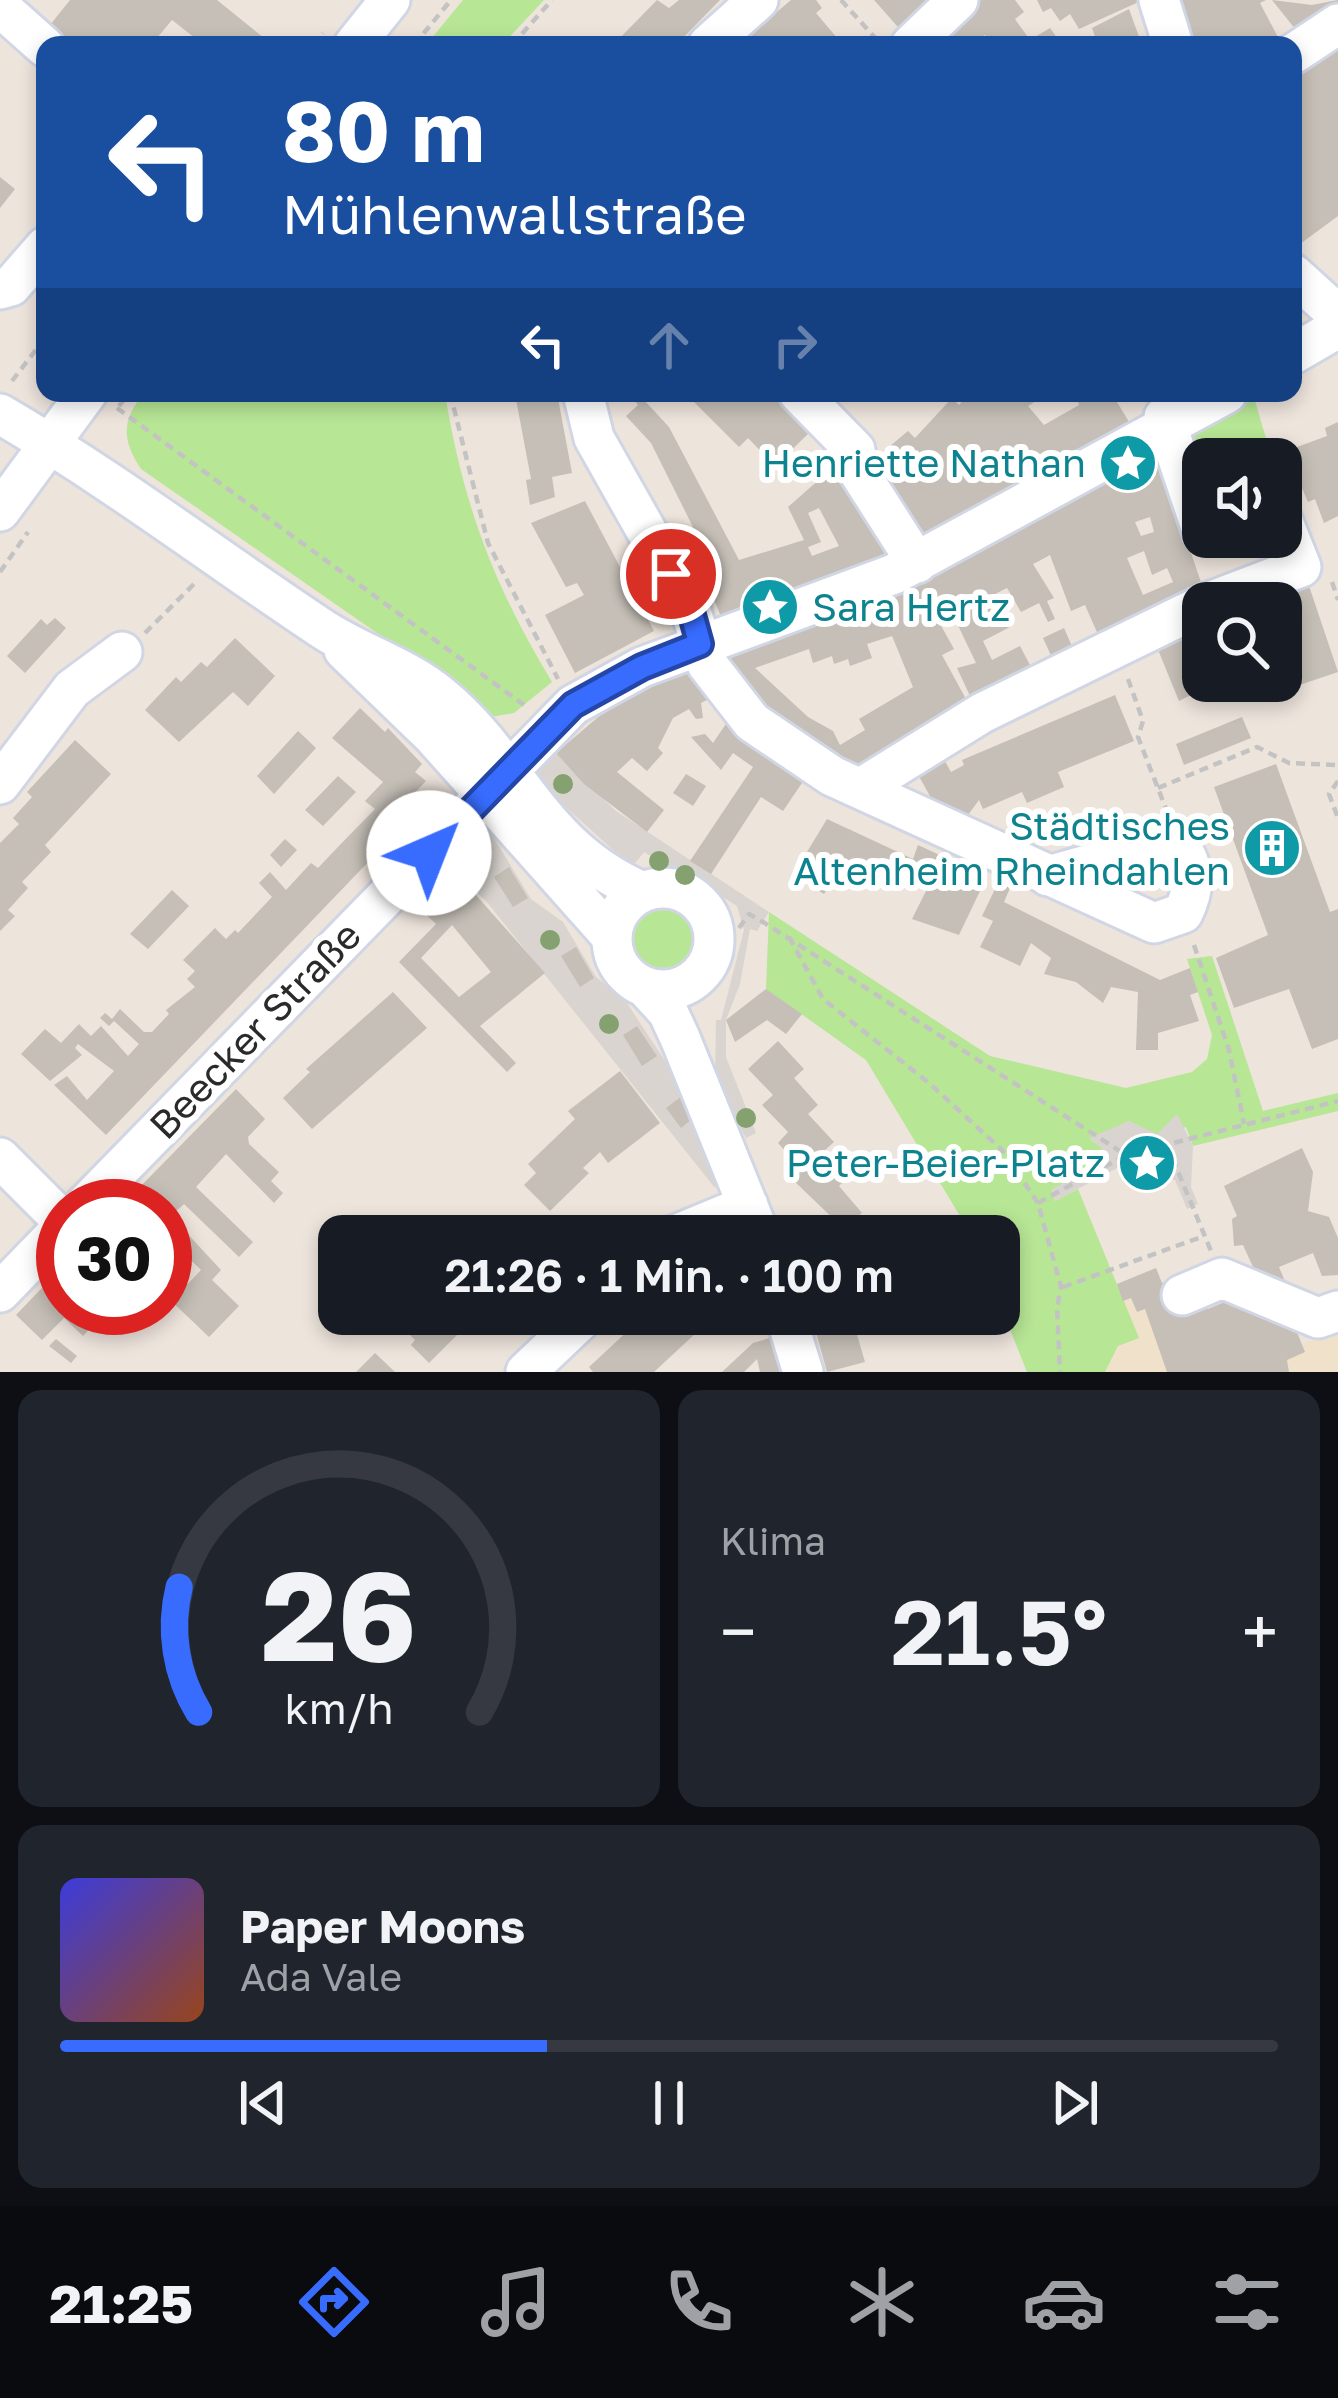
<!DOCTYPE html>
<html lang="de">
<meta charset="utf-8">
<style>
body{margin:0;font-family:"Golos Text",sans-serif;background:#20242c;color:#f1f3f6;height:100vh;display:flex;flex-direction:column;font-size:45px;white-space:nowrap}
*{box-sizing:border-box;margin:0}
p{font-size:39px;color:#9ea1a6}
.icon{flex:none;width:66px;height:66px;fill:none;stroke:currentColor;stroke-width:2;stroke-linecap:round;stroke-linejoin:round}
.map{position:relative;height:1372px;overflow:hidden}
.details{display:flex;flex-direction:column;gap:18px;padding:18px;background:#0d0f14;flex:1}
.details>*{flex:none}
.banner{position:absolute;left:36px;top:36px;width:1266px;height:366px;border-radius:24px;box-shadow:0 6px 18px #0003;background:#1a4fa0;color:#fff;overflow:hidden}
.tools{position:absolute;left:1182px;top:438px;display:grid;gap:24px}
.tools a{display:grid;place-items:center;width:120px;height:120px;border-radius:24px;background:#171b24;box-shadow:0 6px 18px #0003;font-size:60px}
.speed{position:absolute;left:36px;top:1179px;display:flex;gap:24px;font-size:60px;font-weight:700;text-align:center}
.speed>*{display:grid;place-content:center;width:156px;height:156px;border-radius:50%;background:#171b24;box-shadow:0 6px 18px #0003;line-height:1}
.speed .limit{border:18px solid #d22;background:#fff;color:#111}
.pin{position:absolute;display:grid;place-items:center;width:102px;height:102px;color:#fff;margin:-51px;border:6px solid #fff;border-radius:50%;box-shadow:0 3px 12px #0007}
.me{position:absolute;width:132px;margin:-66px;rotate:44deg;stroke-linejoin:round;filter:drop-shadow(0 0 9px #0008)}
.turn{display:flex;align-items:center;gap:42px;height:252px;padding:0 48px;font-size:54px}
.turn .icon{width:156px;height:156px;stroke-width:2.5}
.turn b{display:block;font-size:84px;line-height:102px}
.lanes{display:flex;align-items:center;height:114px;padding:0 48px;background:#0003;justify-content:center;gap:60px;direction:ltr}
.lanes .off{opacity:.35}
.big{font-size:90px;font-weight:600;line-height:1.1}
.details .tile{flex:1;display:flex;flex-direction:column;justify-content:center;gap:18px;min-width:0;padding:0 42px;border-radius:24px;background:#20242c}
.details .dial{align-items:center;gap:0}
.dial svg{height:312px;overflow:visible;fill:none;stroke:#363941;stroke-width:7;stroke-linecap:round;text-anchor:middle}
.dial text{fill:#f1f3f6;stroke:none}
.song{display:flex;align-items:center;gap:36px}
.cover{width:144px;height:144px;border-radius:18px;background:linear-gradient(135deg,hsl(240 70% 55%),hsl(20 70% 35%))}
.played{height:12px;border-radius:6px;background:linear-gradient(90deg,#376cff 40%,#363941 40%)}
.keys{display:flex;justify-content:space-around;direction:ltr}
.heat{display:flex;justify-content:space-between;align-items:center;font-size:66px;direction:ltr}
.details .tiles{flex:1;display:grid;gap:18px;grid-template-columns:1fr 1fr}
.tile:last-child{grid-column:span 2}
.trip{position:absolute;left:318px;top:1215px;width:702px;height:120px;border-radius:24px;background:#171b24;box-shadow:0 6px 18px #0003;font-weight:600;line-height:120px;text-align:center}
.tabs{display:flex;height:192px;justify-content:space-around;align-items:center;background:#090b0e;color:#9ea1a6}
.tabs .icon{width:84px;height:84px}
.tabs .on{color:#376cff}
.tabs b{font-size:54px;color:#f1f3f6}
.map>svg:first-child{display:block}
.education{fill:#f0e1ca}
.green{fill:#b7e695}
.plaza{fill:#d9d4cf}
.building{fill:#c5bfb7;fill-rule:evenodd}
.lines{fill:none;stroke-linecap:round;stroke-linejoin:round}
.minor-casing{stroke:#d1d6e4;stroke-width:45}
.path{stroke:#c3c3c3;stroke-width:4.5;stroke-dasharray:9 6;stroke-linecap:butt}
.minor{stroke:#fff;stroke-width:39}
.tree{fill:#84a16f}
.route-casing{stroke:#2446a6;stroke-width:30}
.route{stroke:#376cff;stroke-width:21}
.labels{text-anchor:middle;stroke-width:12;stroke-linejoin:round;paint-order:stroke}
.culture-label{font-size:39px;fill:#0d838f;stroke:#fff;text-anchor:end}
.street-label{font-size:39px;fill:#2a2a2a;stroke:#fff}
</style>
<div class="map">
<svg width="1338" height="1372" viewBox="0 0 1338 1372">
<rect width="100%" height="100%" fill="#ede4dc"/>
<!-- education -->
<path class="education" d="M1156 1268 1162 1282 1170 1280 1182 1310 1205 1301 1209 1309 1256 1297 1266 1319 1288 1310 1302 1344 1338 1329V1372H1105L1118 1346 1138 1337 1117 1284Z"/>
<!-- green -->
<path class="green" d="M463 0H544L502 45H426Z
M144 393H445C463 505 494 586 552 682L514 713 483 718 400 649 141 469C122 440 121 421 144 393Z
M1253 394 1272 459H1203V464L1193 433Z
M633 940a30 30 0 1 1 60 0a30 30 0 1 1-60 0Z
M769 912 990 1056 1126 1088 1192 1072 1207 1059 1212 1035 1187 959 1212 956 1263 1111 1338 1093V1111L1193 1146 1186 1127 1156 1135 1129 1121 1090 1139 1102 1148 1099 1164 1052 1190 1055 1201 1078 1189 1139 1338 1118 1346 1105 1372H1027L999 1302V1236H972L866 1060 766 989Z"/>
<!-- plaza -->
<path class="plaza" d="M547 744 616 811 769 912 757 931 750 929 740 984 726 1020V1057L756 1133 746 1138 715 1079 716 1020H721L744 930 737 906 684 872 679 882 659 880 662 863 644 852 632 867 560 802 556 805 532 775Z
M486 825 531 899 563 922 596 977 625 1000 682 1087 718 1179 715 1188 486 901 442 859Z
M1177 1114 1193 1146 1191 1187 1198 1204 1187 1209 1175 1180 1136 1166 1127 1171 1119 1167 1055 1201 1052 1189 1099 1164 1102 1148 1089 1138 1129 1121 1157 1134Z"/>
<!-- building -->
<path class="building" d="M70 0H217L269 42 204 45 172 20 151 45H75L50 25Z
M657 0 669 8 679 0H720L676 45H613Z
M791 0H816L822 8 816 13 843 45H738Z
M874 0H936L905 35Z
M977 0H1015L1024 12 1015 19 1030 40 1050 28 1062 45H992L985 35 966 45H930Z
M1037 0H1143L1079 29 1070 14 1060 21 1051 8 1043 12Z
M1179 0H1266L1260 3 1282 45H1194Z
M1272 0 1312 5 1338 0V7L1300 35Z
M1129 9 1142 45H1098L1092 28Z
M1338 38V216L1300 244 1293 235V69Z
M0 177 15 189 0 208Z
M557 393 572 473 552 477 555 497 530 505 526 480 531 479 515 394Z
M628 393H651L644 400 669 427 739 560 804 540 788 507 838 463 900 552 721 617 702 568 681 539 695 531 651 443 626 416 638 405ZM819 508 839 546 812 556 808 547 821 542 808 513Z
M685 393H772L810 432 775 466 748 438 739 447Z
M970 393H1049L1028 406 1044 425 1079 405 1075 393H1133L1117 402 1131 425 920 543 865 467 908 431 915 438 952 398 959 405Z
M1338 422V516L1324 523 1315 499 1308 502 1286 451 1327 436 1325 428Z
M1152 459 1160 462 1204 591 1100 639 1085 605 1071 611 1050 555 1039 561 1033 564 1054 598 1047 601 1055 619 1048 622 1039 603 1021 612 1007 588 993 595 1010 627 983 641 992 660 1020 646 1032 669 971 698 957 668 976 663 953 615 939 622 954 649 942 655 967 701 849 770 748 699 715 660ZM1150 517 1154 532 1141 536 1135 522ZM1144 551 1152 575 1167 568 1173 582 1143 595 1127 558ZM892 636 913 687 859 719 865 730 840 745 833 731 808 717 755 668 809 649 813 663 832 656 834 664 848 659 850 666 872 658 867 644Z
M585 501 654 631 575 673 545 615 584 595 577 583 566 587 531 523Z
M1307 580 1338 672 1273 694 1268 681H1281V603H1245Z
M55 618 66 628 25 673 7 656 41 619 47 625Z
M1203 618V673L1197 675 1203 689 1179 701 1154 640Z
M1064 628 1074 651 1053 660 1043 638Z
M235 638 275 676 248 706 233 692 179 742 145 710 176 677 181 682 201 662 207 667Z
M688 663 718 694 701 703 703 718 696 719 689 709 673 718 658 748 663 753 647 771 632 758 617 772 664 810 647 832 584 784 556 753 611 706Z
M1115 695 1134 741 1058 772 1064 787 1027 803 1022 792 983 809 979 800 965 819 936 807 915 769 941 754 951 772 964 765 962 760Z
M360 708 385 732 388 728 422 764 415 772 426 781 387 822 397 832 106 1135 54 1085 67 1076 87 1100 114 1071 78 1044 75 1048 82 1055 50 1081 21 1054 45 1029 61 1043 79 1024 91 1036 101 1026 128 1056 139 1044 114 1021 109 1026 100 1018 105 1013 112 1019 120 1009 144 1032H152L169 1014 166 1010 195 987 187 979 195 971 183 960 215 928 226 939 235 930 238 933 272 897 259 883 270 872 286 890 311 863 318 868 336 849 375 809 365 801 383 782 332 738Z
M732 715 804 780 783 811 761 797 711 874 690 861 753 767 733 753 721 770 691 737 705 734 713 743Z
M1242 717 1251 738 1184 765 1176 744Z
M298 731 316 748 274 794 257 776Z
M75 740 111 774 45 845 51 852 22 882 28 888 8 910 15 916 0 931V843L19 824 13 818 32 797 27 792Z
M1276 764 1330 912 1338 909V1039L1312 1049 1289 989 1234 1008 1216 958 1268 935 1214 787Z
M686 774 706 786 693 806 673 793Z
M338 776 356 792 323 826 305 810Z
M827 819 913 859 918 845 944 857 936 870 980 891 959 935 912 919 930 883 910 874 906 881 878 868 873 879 842 865 824 894 793 875Z
M285 839 297 850 281 867 270 855Z
M451 867 545 973 480 1026 516 1063 507 1072 399 962 436 924 415 904ZM452 925 491 972 459 997 421 958Z
M509 867 528 898 513 907 494 877Z
M998 883 1010 888 1004 902 1160 980 1190 968 1198 992 1190 995 1199 1021 1158 1033V1050H1136L1138 992 1111 987 1103 1003 1076 982 1044 974 1051 958 1031 943 1020 966 980 947 993 921 982 916Z
M172 890 189 906 148 949 130 934Z
M576 947 594 978 580 987 561 956Z
M766 989 802 1014 786 1034 767 1020 735 1042 726 1020Z
M393 992 427 1028 312 1129 283 1098 310 1072 306 1069Z
M637 1026 657 1056 642 1066 623 1035Z
M778 1041 804 1069 794 1078 818 1105 808 1114 834 1142 823 1152 847 1178 839 1186 862 1213 842 1227 791 1178 801 1168 778 1143 788 1132 762 1105 773 1095 748 1069Z
M620 1071 660 1123 608 1163 600 1152 583 1168 589 1173 550 1211 524 1185 536 1173 528 1164 575 1119 568 1111Z
M236 1089 265 1119 248 1137 249 1144 279 1172 271 1181 283 1193 274 1203 226 1154 196 1187 253 1242 239 1257 184 1204 171 1216 221 1270 212 1280 239 1306 209 1337 165 1295V1274L182 1290 201 1270 165 1235 170 1230 165 1206H146L133 1194Z
M682 1096 697 1115 681 1128 666 1108Z
M1302 1148 1313 1172 1308 1211 1329 1217 1338 1238V1275L1322 1276 1313 1253 1279 1267 1286 1284 1246 1270 1253 1267 1243 1245 1234 1246 1232 1219 1237 1216 1224 1186Z
M63 1266V1308L117 1312 109 1321 103 1315 83 1336 64 1318 42 1340 16 1315Z
M1156 1268 1162 1283 1170 1280 1182 1311 1205 1301 1208 1309 1246 1293 1256 1297 1266 1320 1288 1310 1305 1352 1287 1360 1289 1372H1167L1145 1309 1137 1312 1131 1298 1123 1301 1117 1284Z
M422 1314H446L462 1330 429 1363 411 1345 415 1340 406 1331Z
M646 1314H737L742 1319 726 1334 711 1319 654 1372H593L589 1367Z
M811 1314H851L865 1362 827 1372Z
M773 1337 783 1372H760L757 1359 744 1372H722L753 1343Z
M56 1339 77 1356 71 1363 49 1346Z
M375 1353 395 1372H356Z"/>
<g class="lines">
<!-- minor casing -->
<g class="minor-casing">
<path id="minor" d="M1159 0 1173 45
M0 7 45 47
M354 45 390 0
M708 45 758 0
M911 45 958 0
M1293 54 1338 24
M1293 274 1338 315
M0 289 11 286 45 247
M1293 354 1338 328
M583 393 594 438 690 608 707 664 752 722 832 776 1154 923 1183 913C1195 889 1196 868 1179 845L1165 843 1048 876
M799 393 855 450 857 469 917 563
M0 414C112 479 214 557 321 628 360 654 405 666 441 696 519 760 539 848 643 892
M1164 417 1203 533
M0 511 87 393
M1207 603 1301 567 1281 517
M344 650 433 736 611 936
M0 784 72 689 122 652
M861 788 982 713 1203 605
M612 939a51 51 0 1 1 102 0a51 51 0 1 1-102 0Z
M647 989 668 1012 680 1038 760 1236
M0 1158 63 1221
M84 1206 573 705 642 667 894 574 1227 393
M673 1236 748 1205
M0 1292 63 1227
M1182 1295 1222 1278 1318 1318 1338 1311
M785 1314 803 1372
M526 1372 587 1314"/>
</g>
<!-- path -->
<path class="path" d="M841 0 878 41
M313 45 323 33
M414 45 451 0
M512 45 552 0
M12 381 45 338
M450 393 488 543 558 679
M119 406 129 393
M117 408 524 705
M0 572 28 532
M1332 582 1338 600
M145 633 196 582
M1128 679 1143 721 1138 737 1166 809
M1338 781 1329 794 1338 818
M1158 788 1257 747 1289 763 1338 765
M739 928 749 914 763 922 1126 1155
M789 937 823 999 929 1083 1002 1150 1038 1203 1061 1287 1057 1308 1060 1372
M1194 945 1229 1050 1244 1124
M1167 1145 1211 1251
M1038 1203 1126 1155 1338 1101
M1063 1287 1204 1236"/>
<!-- minor -->
<use href="#minor" class="minor"/>
</g>
<!-- trees -->
<g class="tree">
<circle cx="563" cy="784" r="10"/>
<circle cx="659" cy="861" r="10"/>
<circle cx="685" cy="875" r="10"/>
<circle cx="550" cy="940" r="10"/>
<circle cx="609" cy="1024" r="10"/>
<circle cx="746" cy="1118" r="10"/>
</g>
<g class="lines">
<!-- route casing -->
<g class="route-casing">
<path id="route" d="M429 853 573 705 642 667 700 644 690 608 671 574"/>
</g>
<!-- route -->
<use href="#route" class="route"/>
</g>
<!-- icons -->
<defs>
<g id="sight-disc" transform="scale(3)"><circle r="9.5" fill="#0f9aa8" stroke="#fff"/><path d="M0-6L1.8-2.2L6-1.7L2.9 1.2L3.7 5.4L0 3.3L-3.7 5.4L-2.9 1.2L-6-1.7L-1.8-2.2Z" fill="#fff"/></g>
<g id="building-disc" transform="scale(3)"><circle r="9.5" fill="#0f9aa8" stroke="#fff"/><path d="M-4-6H4V6H1V3H-1V6H-4ZM-2.5-4.3h1.7v1.8h-1.7ZM.8-4.3h1.7v1.8H.8ZM-2.5-1h1.7V.8h-1.7ZM.8-1h1.7V.8H.8Z" fill="#fff"/></g>
</defs>
<g fill-rule="evenodd">
<use href="#sight-disc" x="1128" y="463"/>
<use href="#sight-disc" x="770" y="607"/>
<use href="#building-disc" x="1272" y="848"/>
<use href="#sight-disc" x="1147" y="1163"/>
</g>
<g class="labels">
<!-- culture labels -->
<g class="culture-label">
<text x="1086" y="477">Henriette Nathan</text>
<text x="812" y="621" text-anchor="start">Sara Hertz</text>
<text x="1230" y="840">Städtisches<tspan x="1230" dy="45">Altenheim Rheindahlen</tspan></text>
<text x="1105" y="1177">Peter-Beier-Platz</text>
</g>
<!-- street labels -->
<g class="street-label">
<text transform="translate(255 1030) rotate(-46)" y="14">Beecker Straße</text>
</g>
</g>
</svg>
<div class="tools">
<a><svg class="icon" aria-label="sound" viewBox="0 0 24 24"><path d="M4 9h4l5-4v14l-5-4H4zM17 9q2 3 0 6"/></svg></a>
<a><svg class="icon" aria-label="search" viewBox="0 0 24 24"><circle cx="10" cy="10" r="6"/><path d="M15 15l6 6"/></svg></a>
</div>
<div class="speed"><div class="limit">30</div></div>
<div class="pin" style="left:671px;top:574px;background:#d93025"><svg class="icon" aria-label="arrive" viewBox="0 0 24 24"><path d="M6 21V4h12l-3 4 3 4H6"/></svg></div>
<svg class="me" style="left:429px;top:853px" viewBox="-20 -20 40 40"><circle r="19" fill="#fff"/><path d="M0-13L10 11 0 6-10 11z" fill="#376cff"/></svg>
<div class="trip">21:26 · 1 Min. · 100 m</div>
<div class="banner">
<div class="turn"><svg class="icon" aria-label="left" viewBox="0 0 24 24"><path d="M17 20v-9H6M10 6l-5 5 5 5"/></svg><div><b>80 m</b>Mühlenwallstraße</div></div>
<div class="lanes"><svg class="icon" aria-label="left" viewBox="0 0 24 24"><path d="M17 20v-9H6M10 6l-5 5 5 5"/></svg><svg class="icon off" aria-label="ahead" viewBox="0 0 24 24"><path d="M12 20V5M6 11l6-6 6 6"/></svg><svg class="icon off" aria-label="right" viewBox="0 0 24 24"><path d="M7 20v-9h11M14 6l5 5-5 5"/></svg></div>
</div>
</div>
<section class="details">
<div class="tiles">
<div class="tile dial"><svg viewBox="0 0 100 80">
<path d="M14 69A42 42 0 1 1 86 69"/>
<path d="M14 69A42 42 0 0 1 9 37" stroke="#376cff"/>
<text x="50" y="56" font-size="32" font-weight="700">26</text>
<text x="50" y="72" font-size="11">km/h</text>
</svg></div>
<div class="tile"><p>Klima</p>
<div class="heat"><a>−</a><b class="big">21.5°</b><a>+</a></div>
</div>
<div class="tile">
<div class="song"><i class="cover"></i><div><b>Paper Moons</b><p>Ada Vale</p></div></div>
<div class="played"></div>
<div class="keys"><svg class="icon" aria-label="previous" viewBox="0 0 24 24"><path d="M18 5L8 12l10 7zM5 5v14"/></svg><svg class="icon" aria-label="pause" viewBox="0 0 24 24"><path d="M8 5v14M16 5v14"/></svg><svg class="icon" aria-label="next" viewBox="0 0 24 24"><path d="M6 5l10 7-10 7zM19 5v14"/></svg></div>
</div>
</div>
</section>
<nav class="tabs">
<b>21:25</b>
<svg class="icon on" aria-label="directions" viewBox="0 0 24 24"><path d="M12 3l9 9-9 9-9-9zM9 14v-3h6M13 9l2 2-2 2"/></svg>
<svg class="icon" aria-label="music" viewBox="0 0 24 24"><path d="M9 18V5l10-2v13"/><circle cx="6" cy="18" r="3"/><circle cx="16" cy="16" r="3"/></svg>
<svg class="icon" aria-label="phone" viewBox="0 0 24 24"><path d="M5 4h4l2 5-3 2q2 4 5 5l2-3 5 2v4C11 20 4 13 5 4z"/></svg>
<svg class="icon" aria-label="climate" viewBox="0 0 24 24"><path d="M12 3v18M4 7l16 10M4 17L20 7"/></svg>
<svg class="icon" aria-label="car" viewBox="0 0 24 24"><path d="M5 17H2v-5l4-1 3-4h7l3 4 3 1v5h-3M9 17h6M6 11h13"/><circle cx="7" cy="17" r="2"/><circle cx="17" cy="17" r="2"/></svg>
<svg class="icon" aria-label="filters" viewBox="0 0 24 24"><path d="M4 7h16M4 17h16"/><circle cx="9" cy="7" r="2"/><circle cx="15" cy="17" r="2"/></svg>
</nav>
